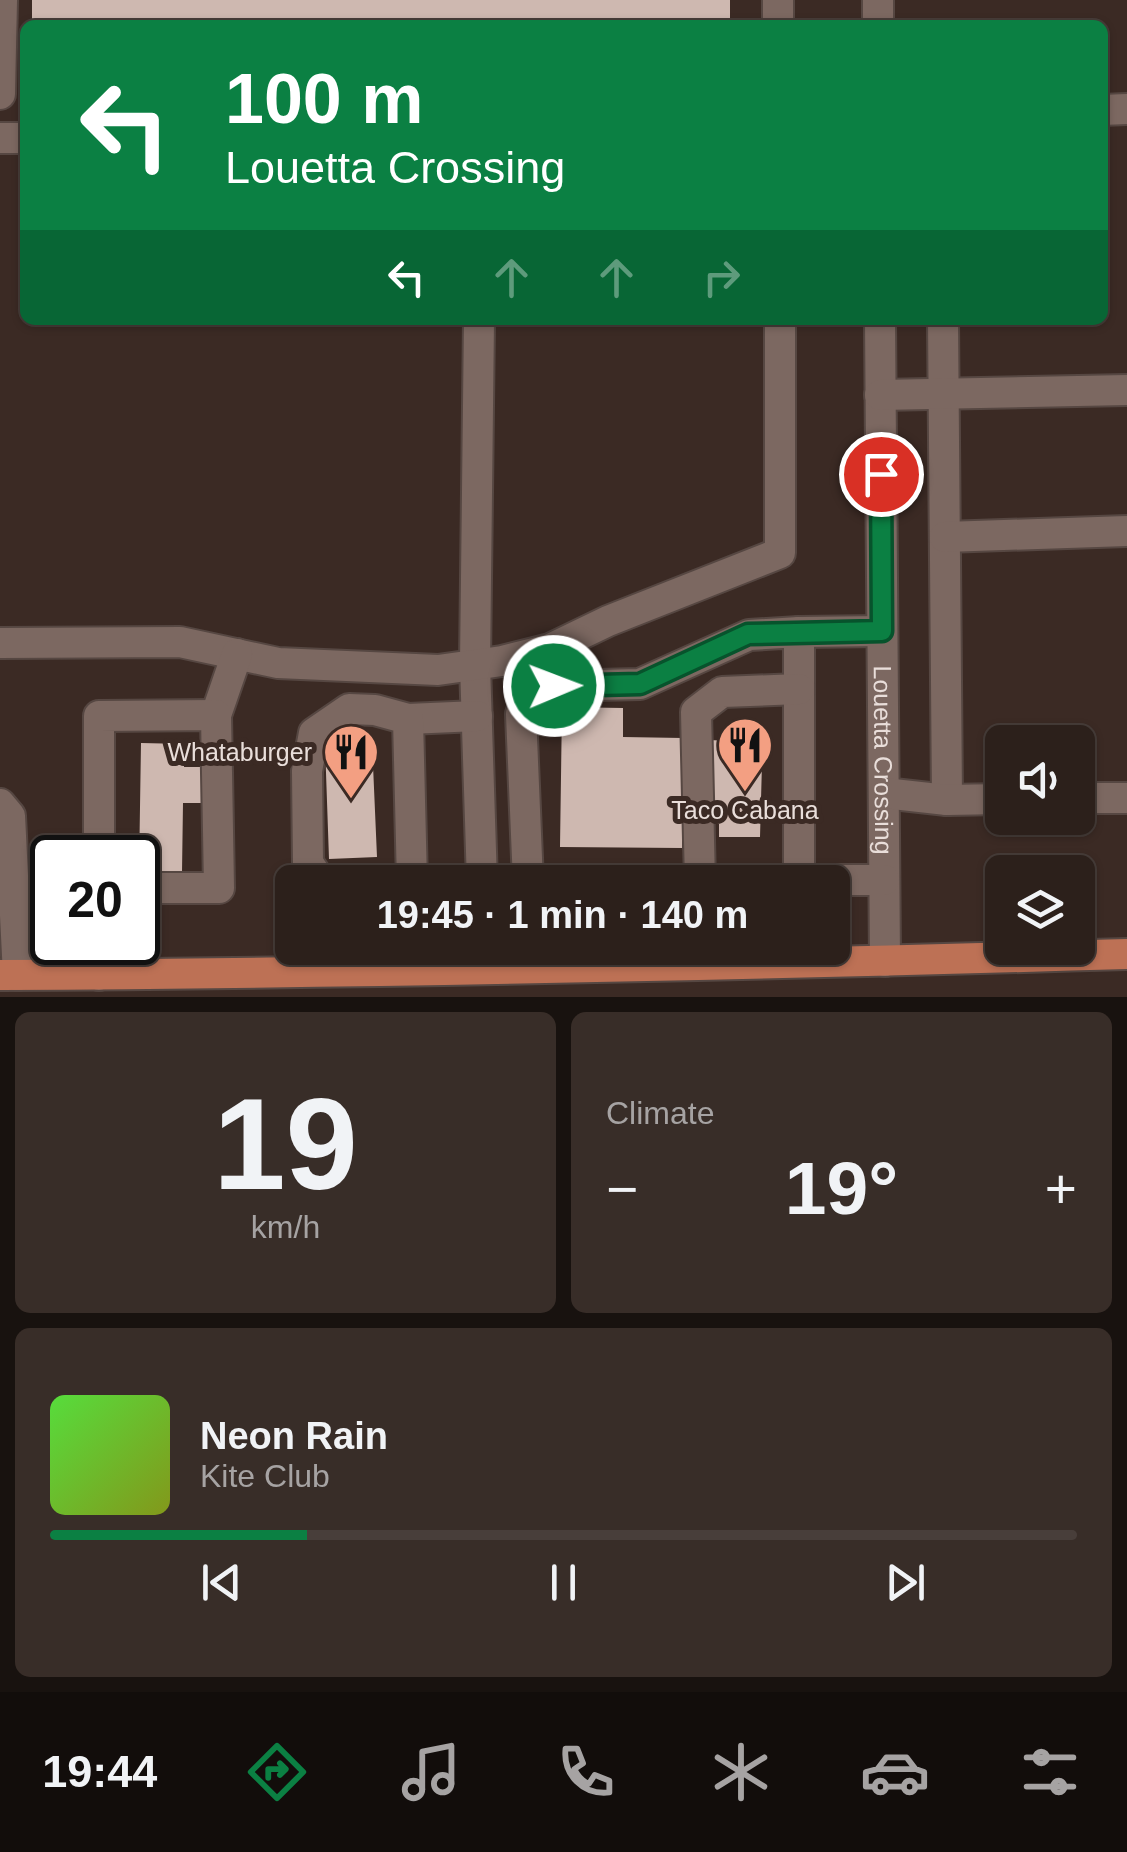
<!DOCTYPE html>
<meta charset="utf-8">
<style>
body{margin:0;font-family:Arial,sans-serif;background:#382d28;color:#f1f3f6;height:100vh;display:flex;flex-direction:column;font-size:38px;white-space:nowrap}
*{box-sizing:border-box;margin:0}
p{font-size:32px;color:#a6a3a3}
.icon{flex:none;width:55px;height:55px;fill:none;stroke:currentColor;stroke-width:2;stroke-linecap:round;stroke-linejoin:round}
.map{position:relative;height:997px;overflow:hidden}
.sheet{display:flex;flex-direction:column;gap:15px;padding:15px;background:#18120f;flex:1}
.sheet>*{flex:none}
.banner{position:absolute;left:20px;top:20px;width:1088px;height:305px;border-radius:15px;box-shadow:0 2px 8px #0004,0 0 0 2px #483e3a;background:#0b8043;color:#fff;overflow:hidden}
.fabs{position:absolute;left:985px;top:725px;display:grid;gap:20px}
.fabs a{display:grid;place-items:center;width:110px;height:110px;border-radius:15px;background:#2c201b;box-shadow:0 2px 8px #0004,0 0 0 2px #483e3a;font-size:50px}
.speed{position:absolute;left:30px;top:835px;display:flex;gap:20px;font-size:50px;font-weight:700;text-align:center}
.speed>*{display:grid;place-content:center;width:130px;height:130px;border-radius:50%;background:#2c201b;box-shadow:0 2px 8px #0004,0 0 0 2px #483e3a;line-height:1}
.speed .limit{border:5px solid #111;border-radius:15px;background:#fff;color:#111}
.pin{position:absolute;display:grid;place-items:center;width:85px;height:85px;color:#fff;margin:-42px;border:5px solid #fff;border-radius:50%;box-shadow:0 2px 10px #0007}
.me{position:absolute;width:110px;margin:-55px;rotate:89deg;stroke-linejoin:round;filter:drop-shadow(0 0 8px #0008)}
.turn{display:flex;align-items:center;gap:35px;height:210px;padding:0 40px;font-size:45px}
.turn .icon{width:130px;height:130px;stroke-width:2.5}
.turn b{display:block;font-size:70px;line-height:85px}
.lanes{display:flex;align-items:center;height:95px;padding:0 40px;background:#0003;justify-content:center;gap:50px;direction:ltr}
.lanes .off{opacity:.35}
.big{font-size:75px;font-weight:700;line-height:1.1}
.sheet .widget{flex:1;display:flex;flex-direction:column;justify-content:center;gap:15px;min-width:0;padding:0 35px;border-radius:15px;background:#382d28}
.sheet .dial{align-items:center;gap:0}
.dial b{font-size:130px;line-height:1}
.song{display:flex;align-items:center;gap:30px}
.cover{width:120px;height:120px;border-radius:15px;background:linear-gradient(135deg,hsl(110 70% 55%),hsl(70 70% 35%))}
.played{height:10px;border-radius:5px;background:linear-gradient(90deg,#0b8043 25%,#483e3a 25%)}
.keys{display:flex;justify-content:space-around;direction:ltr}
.heat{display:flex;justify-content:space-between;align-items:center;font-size:55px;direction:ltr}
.sheet .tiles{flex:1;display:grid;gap:15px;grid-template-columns:1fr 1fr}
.widget:last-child{grid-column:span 2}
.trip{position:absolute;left:275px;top:865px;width:575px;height:100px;border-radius:15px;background:#2c201b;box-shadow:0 2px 8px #0004,0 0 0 2px #483e3a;font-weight:700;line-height:100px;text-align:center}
.tabs{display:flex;height:160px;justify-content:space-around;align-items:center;background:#120d0b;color:#a6a3a3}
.tabs .icon{width:70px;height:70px}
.tabs .current{color:#0b8043}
.tabs b{font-size:45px;color:#f1f3f6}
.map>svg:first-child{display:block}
.building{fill:#ceb8b0}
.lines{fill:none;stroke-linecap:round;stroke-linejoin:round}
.minor-casing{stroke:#564742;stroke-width:34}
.major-casing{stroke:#564742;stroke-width:34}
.minor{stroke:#7c6861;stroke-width:30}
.major{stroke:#bd7155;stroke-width:30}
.route-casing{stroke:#07532c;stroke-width:25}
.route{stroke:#0b8043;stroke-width:18}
.labels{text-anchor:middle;stroke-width:10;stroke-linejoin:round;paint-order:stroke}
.poi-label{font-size:25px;fill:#e9deda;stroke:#3b2a24;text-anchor:end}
.street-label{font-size:25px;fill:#e9deda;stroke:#3b2a24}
</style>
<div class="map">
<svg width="1127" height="997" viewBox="0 0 1127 997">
<rect width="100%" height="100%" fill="#3b2a24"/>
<!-- building -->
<path class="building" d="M32 0H730V25H32Z
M562 707 623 708V737L683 738 682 848 560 847Z
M701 740 754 741V763H762L760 837H719V824L700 823Z
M372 742 377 857 329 859 325 744Z
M141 743 185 744 184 767H216L215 803H183L182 872 139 871Z"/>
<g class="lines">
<!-- minor casing -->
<g class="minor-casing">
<g id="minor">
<path d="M778 0V25"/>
<path d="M878 0V25"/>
<path d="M0 94 2 0"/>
<path d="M1102 110 1127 109"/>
<path d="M0 138H25"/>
<path d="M479 320 475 665 482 882"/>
<path id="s1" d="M880 320 885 961"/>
<path d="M943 320 947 800"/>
<path d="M880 395 1127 390"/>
<path d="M945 537 1127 531"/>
<path d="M799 632 882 631"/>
<path d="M0 643 180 642 278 663 438 670 502 661 550 649 608 621 780 553V320"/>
<path d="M216 715 237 654"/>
<path d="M408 719 477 716"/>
<path d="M884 793 947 800 1002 799"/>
<path d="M1078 798H1127"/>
<path d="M0 804 10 816 18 975"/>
<path d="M99 858V716L216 715 219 888H138"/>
<path d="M799 880H884"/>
<path d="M321 882 308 863 307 771 314 733 349 709 375 710 408 719 412 882"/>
<path d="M528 882 521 714 527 700 553 686 640 684 749 635 799 632V880L745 882"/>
<path d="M700 882 696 712 722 692 799 689"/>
<path d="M99 942V975"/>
<path d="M331 948 332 971"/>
<path d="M484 948V969"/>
</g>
</g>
<!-- major casing -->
<g class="major-casing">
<path id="major" d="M0 975C376 973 751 965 1127 954"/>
</g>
<!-- minor -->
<use href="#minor" class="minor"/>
<!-- major -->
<use href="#major" class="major"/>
</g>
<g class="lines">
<!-- route casing -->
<g class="route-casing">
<path id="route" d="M554 686 640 684 748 634 882 631 881 474"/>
</g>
<!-- route -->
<use href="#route" class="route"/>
</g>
<!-- icons -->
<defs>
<g id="restaurant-pin" transform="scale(2.875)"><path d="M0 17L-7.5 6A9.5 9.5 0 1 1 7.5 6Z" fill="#f39f82" stroke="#3b2a24"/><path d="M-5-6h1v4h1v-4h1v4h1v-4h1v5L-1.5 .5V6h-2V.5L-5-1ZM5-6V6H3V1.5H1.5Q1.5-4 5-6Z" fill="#111"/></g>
</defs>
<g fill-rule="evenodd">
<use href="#restaurant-pin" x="745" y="745"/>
<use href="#restaurant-pin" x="351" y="752"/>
</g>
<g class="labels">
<!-- poi labels -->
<g class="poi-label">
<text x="312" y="761">Whataburger</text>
<text x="745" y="819" text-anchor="middle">Taco Cabana</text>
</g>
<!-- street labels -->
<g class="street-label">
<text dy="9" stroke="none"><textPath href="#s1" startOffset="440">Louetta Crossing</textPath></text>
</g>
</g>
</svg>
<div class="fabs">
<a><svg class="icon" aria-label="sound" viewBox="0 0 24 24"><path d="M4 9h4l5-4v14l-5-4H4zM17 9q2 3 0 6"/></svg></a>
<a><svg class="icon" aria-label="layers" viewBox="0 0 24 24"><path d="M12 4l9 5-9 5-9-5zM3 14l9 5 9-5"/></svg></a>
</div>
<div class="speed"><div class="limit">20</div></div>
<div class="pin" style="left:881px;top:474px;background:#d93025"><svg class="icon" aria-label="arrive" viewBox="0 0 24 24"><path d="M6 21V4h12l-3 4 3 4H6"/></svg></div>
<svg class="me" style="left:554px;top:686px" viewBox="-20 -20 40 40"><circle r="17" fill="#0b8043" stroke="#fff" stroke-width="3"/><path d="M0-11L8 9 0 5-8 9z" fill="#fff"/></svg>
<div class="trip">19:45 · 1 min · 140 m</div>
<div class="banner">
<div class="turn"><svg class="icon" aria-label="left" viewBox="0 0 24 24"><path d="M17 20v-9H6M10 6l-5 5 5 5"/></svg><div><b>100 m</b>Louetta Crossing</div></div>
<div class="lanes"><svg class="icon" aria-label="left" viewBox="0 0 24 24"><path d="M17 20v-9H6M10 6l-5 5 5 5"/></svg><svg class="icon off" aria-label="ahead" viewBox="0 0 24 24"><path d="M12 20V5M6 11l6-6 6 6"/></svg><svg class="icon off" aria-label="ahead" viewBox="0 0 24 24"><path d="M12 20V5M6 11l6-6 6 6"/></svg><svg class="icon off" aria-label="right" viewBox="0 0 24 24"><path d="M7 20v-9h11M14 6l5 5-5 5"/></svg></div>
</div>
</div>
<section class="sheet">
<div class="tiles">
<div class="widget dial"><b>19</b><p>km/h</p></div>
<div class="widget"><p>Climate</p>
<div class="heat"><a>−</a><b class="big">19°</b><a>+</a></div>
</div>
<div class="widget">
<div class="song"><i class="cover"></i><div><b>Neon Rain</b><p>Kite Club</p></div></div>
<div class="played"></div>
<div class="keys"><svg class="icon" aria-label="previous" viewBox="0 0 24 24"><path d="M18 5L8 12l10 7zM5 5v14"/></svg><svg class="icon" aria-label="pause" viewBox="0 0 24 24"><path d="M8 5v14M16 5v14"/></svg><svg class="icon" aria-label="next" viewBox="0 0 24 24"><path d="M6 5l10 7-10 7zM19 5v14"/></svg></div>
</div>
</div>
</section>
<nav class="tabs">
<b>19:44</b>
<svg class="icon current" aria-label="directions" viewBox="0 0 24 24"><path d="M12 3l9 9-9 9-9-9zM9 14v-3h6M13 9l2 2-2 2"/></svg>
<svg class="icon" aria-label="music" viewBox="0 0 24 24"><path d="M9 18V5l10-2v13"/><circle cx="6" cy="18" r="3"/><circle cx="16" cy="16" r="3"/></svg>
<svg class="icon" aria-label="phone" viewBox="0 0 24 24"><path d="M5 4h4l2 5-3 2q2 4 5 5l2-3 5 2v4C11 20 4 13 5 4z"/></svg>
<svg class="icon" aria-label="climate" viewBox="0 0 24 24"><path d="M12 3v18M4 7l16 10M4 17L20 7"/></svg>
<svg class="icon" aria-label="car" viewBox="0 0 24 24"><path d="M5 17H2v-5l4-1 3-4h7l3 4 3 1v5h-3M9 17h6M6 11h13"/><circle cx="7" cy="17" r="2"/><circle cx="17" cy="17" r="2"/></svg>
<svg class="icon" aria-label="filters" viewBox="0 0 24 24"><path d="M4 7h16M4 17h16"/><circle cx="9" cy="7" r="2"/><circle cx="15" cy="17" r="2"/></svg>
</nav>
